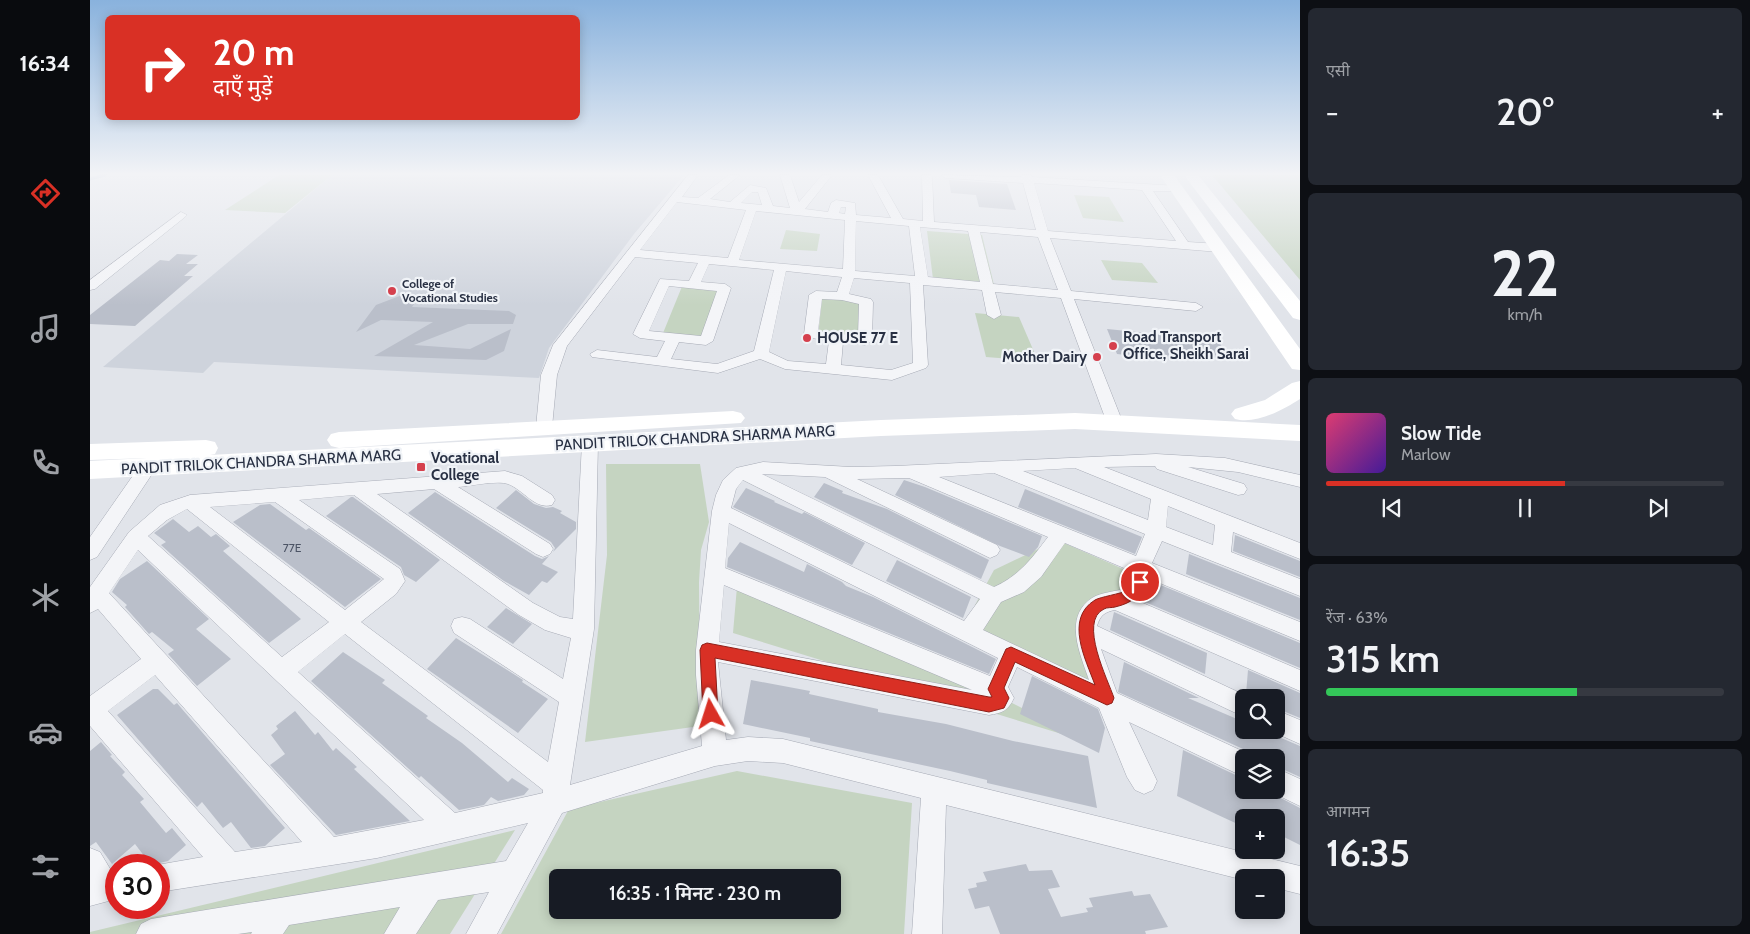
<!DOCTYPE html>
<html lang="hi">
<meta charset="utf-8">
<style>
body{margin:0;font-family:Cabin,"Noto Sans Devanagari",sans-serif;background:#242831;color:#f1f3f6;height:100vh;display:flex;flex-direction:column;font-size:19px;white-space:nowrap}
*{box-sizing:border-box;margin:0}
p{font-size:16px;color:#9ea1a6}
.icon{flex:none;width:28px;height:28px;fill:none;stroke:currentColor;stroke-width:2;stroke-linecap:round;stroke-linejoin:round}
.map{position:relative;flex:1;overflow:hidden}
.drawer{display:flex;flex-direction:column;gap:8px;padding:8px;background:#0d0f14;width:450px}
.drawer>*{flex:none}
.banner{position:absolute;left:15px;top:15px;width:475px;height:105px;border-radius:8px;box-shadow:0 2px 12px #0003;background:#d93025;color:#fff;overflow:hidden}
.fabs{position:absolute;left:1145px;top:689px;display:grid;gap:10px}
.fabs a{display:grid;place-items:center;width:50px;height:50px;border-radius:8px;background:#171b24;box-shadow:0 2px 12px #0003;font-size:25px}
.speed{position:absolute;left:15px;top:854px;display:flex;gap:10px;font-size:25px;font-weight:700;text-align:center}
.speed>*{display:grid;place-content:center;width:65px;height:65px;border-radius:50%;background:#171b24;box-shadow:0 2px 12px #0003;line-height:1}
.speed .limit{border:8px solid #d22;background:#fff;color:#111}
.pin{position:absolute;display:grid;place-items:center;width:42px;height:42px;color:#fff;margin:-21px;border:2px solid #fff;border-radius:50%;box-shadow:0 1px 5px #0007}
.me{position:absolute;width:55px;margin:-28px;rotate:354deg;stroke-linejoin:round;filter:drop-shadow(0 0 4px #0008)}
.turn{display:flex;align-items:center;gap:18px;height:105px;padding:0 25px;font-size:22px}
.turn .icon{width:65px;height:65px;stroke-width:2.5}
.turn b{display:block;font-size:35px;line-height:42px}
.big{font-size:38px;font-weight:600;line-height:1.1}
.drawer .tile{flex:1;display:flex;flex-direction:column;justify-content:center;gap:8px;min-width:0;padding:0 18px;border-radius:8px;background:#242831}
.drawer .dial{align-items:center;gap:0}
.dial b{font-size:65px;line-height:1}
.song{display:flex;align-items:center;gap:15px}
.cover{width:60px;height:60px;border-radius:8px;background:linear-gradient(135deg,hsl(340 70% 55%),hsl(260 70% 35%))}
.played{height:5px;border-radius:2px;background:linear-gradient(90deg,#d93025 60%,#363941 60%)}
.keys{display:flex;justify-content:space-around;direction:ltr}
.heat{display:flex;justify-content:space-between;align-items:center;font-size:28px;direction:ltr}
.charge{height:8px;border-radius:4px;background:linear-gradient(90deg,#34c759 63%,#363941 0)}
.trip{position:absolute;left:459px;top:869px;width:292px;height:50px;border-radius:8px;background:#171b24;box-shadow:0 2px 12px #0003;font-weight:600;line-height:50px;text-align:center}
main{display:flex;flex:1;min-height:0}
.tab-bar{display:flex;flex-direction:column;width:90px;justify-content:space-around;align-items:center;background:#090b0e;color:#9ea1a6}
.tab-bar .icon{width:35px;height:35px}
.tab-bar .selected{color:#d93025}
.tab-bar b{font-size:22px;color:#f1f3f6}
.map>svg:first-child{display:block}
.built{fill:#ced3dc}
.green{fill:#c5d4c1;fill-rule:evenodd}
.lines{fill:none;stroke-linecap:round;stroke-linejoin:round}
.stream{stroke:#9aafcc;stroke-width:3}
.building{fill:#babfca}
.minor-casing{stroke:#a6aab5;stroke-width:1}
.minor{fill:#f4f5f8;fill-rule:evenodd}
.secondary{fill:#fff;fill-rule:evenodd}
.route{fill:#d93025;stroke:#8d1f18}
.poi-dot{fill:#d5404d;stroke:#f0f3f7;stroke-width:2}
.labels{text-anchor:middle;stroke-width:4.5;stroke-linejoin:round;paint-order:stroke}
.far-poi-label{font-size:12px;font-weight:bold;fill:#283043;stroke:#f0f3f7;text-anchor:start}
.number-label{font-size:12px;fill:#4c5465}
.poi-label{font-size:15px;font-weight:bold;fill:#283043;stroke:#f0f3f7;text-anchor:start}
.street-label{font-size:15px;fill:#283043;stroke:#f0f3f7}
</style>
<main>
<nav class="tab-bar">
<b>16:34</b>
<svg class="icon selected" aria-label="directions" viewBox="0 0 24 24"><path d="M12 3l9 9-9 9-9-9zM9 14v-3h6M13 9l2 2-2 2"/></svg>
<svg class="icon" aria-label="music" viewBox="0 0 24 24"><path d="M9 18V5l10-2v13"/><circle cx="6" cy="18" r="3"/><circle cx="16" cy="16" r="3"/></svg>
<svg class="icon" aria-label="phone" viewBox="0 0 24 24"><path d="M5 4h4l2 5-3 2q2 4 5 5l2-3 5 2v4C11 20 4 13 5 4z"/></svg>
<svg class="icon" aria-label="climate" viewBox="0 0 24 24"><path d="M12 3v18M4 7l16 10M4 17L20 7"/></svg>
<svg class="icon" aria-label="car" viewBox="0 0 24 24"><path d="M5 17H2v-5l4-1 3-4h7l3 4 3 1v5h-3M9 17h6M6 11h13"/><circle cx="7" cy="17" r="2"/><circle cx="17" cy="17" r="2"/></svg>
<svg class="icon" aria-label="filters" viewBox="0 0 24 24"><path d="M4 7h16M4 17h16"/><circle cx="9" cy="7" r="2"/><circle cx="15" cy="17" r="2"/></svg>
</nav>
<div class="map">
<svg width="1210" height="934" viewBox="0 0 1210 934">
<rect width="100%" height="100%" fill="#e1e4ea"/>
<!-- built -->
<path class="built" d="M242 175H594L544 234 459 348 449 378 124 362 113 373 13 367Z"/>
<!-- green -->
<path class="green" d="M189 175H242L195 213 135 210Z
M1122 175H1210V280Z
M984 195 1019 197 1034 222 993 218Z
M696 230 730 234 727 251 690 249Z
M837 231 892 235 904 285 843 279Z
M1011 260 1052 263 1068 283 1022 280Z
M593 284 635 288 616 341 571 338Z
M732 298 776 302 775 341 728 336Z
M885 313 929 317 948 361 896 357Z
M516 464H610L619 522 611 550 609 582 610 726 495 742 517 555Z
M974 543 1056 579 1000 609 1011 688 887 632 885 605 904 570 948 549Z
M648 575 922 703 1001 743 643 633Z
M647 771 822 803 814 934H411L479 809ZM468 878H742V910H468Z
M425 830 360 934H0V932Z"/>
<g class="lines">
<!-- stream -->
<path class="stream" d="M0 179 15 175"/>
</g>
<!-- building -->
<path class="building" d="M859 180 917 184 926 210 889 207 886 195 861 193Z
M87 254 108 255 96 264H108L94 276H103L45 326 0 324V315L70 260 79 261Z
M320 292 328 298 322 307 419 311 426 315 423 324H378L324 345 380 349 421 329 414 351 396 360 284 356 343 322 291 320 266 332 286 305Z
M1017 329 1128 340 1139 359 1091 354 1094 361 1027 354Z
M814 480 835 487 952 536 948 547 939 557 910 546 805 495Z
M734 483 753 491 752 493 797 509 899 560 891 579 724 497Z
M656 488 685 501 684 502 712 514 714 512 775 543 762 565 643 507Z
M935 489 1052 537 1045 554 928 507Z
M426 490 444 504 456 508 463 507 472 511 470 513 486 522V529L463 552 465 548 461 542 406 508Z
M345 492 445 556 452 559 459 556 452 564 468 572 457 583 452 581 439 595 414 581 318 513Z
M261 497H263L350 560 326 582 314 575 311 567 236 516Z
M180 504 216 530 219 528 291 579 255 607 143 522 170 505Z
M83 519 99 532 108 526 121 537 126 534 140 546 133 551 211 619 179 643 71 545 76 542 64 533Z
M1145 535 1210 561V577L1143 551Z
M650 542 714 572 717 564 752 582 756 586 783 597 906 659 899 674 637 567 638 558Z
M1099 554 1210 598V620L1096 574Z
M807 560 881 597 873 618 796 581Z
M57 561 119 619 106 629 141 659 107 686 78 654 84 650 62 632 59 634 35 607 37 605 22 592 30 579Z
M1061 581 1210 643V668L1055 602Z
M416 608 442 624 423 644 397 627Z
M1024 612 1117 653 1115 674 1020 630Z
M366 638 433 680 432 682 458 699 428 733 337 669Z
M253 652 295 680 292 683 338 716 336 718 372 743 418 782 422 778 439 789 434 795 408 801 401 797 394 805 369 810 331 776 329 778 221 681Z
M1034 662 1109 698H1098L1154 722V730H1172L1210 746V777L1186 766V758H1164V754L1028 692Z
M1158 670 1210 693V718L1186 708V698H1163L1156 694Z
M942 676 1008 709 1015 728 1009 753 930 714Z
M661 680 720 691 719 694 788 709V712L856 724 923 741 998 756 1007 808 897 783V780L860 771 720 741V738L653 724Z
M63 689H68L84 705 87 703 92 709 195 828 175 846 161 848 141 822 133 828 112 802 107 807 27 715Z
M205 711 225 735 228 732 243 751 246 748 267 767 264 769 320 821 246 835 180 765 195 754 181 735 188 729 186 726Z
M11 742 22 755 20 756 35 772 32 775 54 799 50 802 76 833 82 828 96 845 78 861 61 865 45 844 22 864 6 842 0 846V751Z
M1093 750 1154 779V790H1175L1210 808V845L1186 833V818H1154V827L1087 796Z
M936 864 939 871 962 870 970 887 958 889 971 917 998 912 996 908 1003 907 999 898 1042 891 1044 896 1060 894 1078 927 1055 931 1056 934H910L899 906 885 909 878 889 887 887 886 883 897 881 893 872Z"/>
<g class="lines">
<!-- minor casing -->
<g class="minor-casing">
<path id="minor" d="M598 175H608L592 197 608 198 639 175H650L620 199 640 202 660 185 676 188 683 206 700 208 690 175H700L709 202 732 175H742L715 209 738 212 741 203 746 200 765 203 766 215 801 218 778 175H788L813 219 833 221 832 175H842L844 222 946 230 933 183 856 178 851 175 931 177V175H941L942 177 1088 186 1092 187V191H1063L1098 242 1129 244 1135 248 1129 252 960 238 981 291 1106 303 1113 307 1106 311 984 299 1033 423 1031 427H1019L1017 423 971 298 905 292 911 315 904 319 897 315 892 290 833 285 838 365 836 368 802 380 695 369 670 359 628 373 502 357 500 354 507 350 567 357 575 341 550 338 543 334 570 279 599 281 608 263 545 257 477 346 467 375 462 427 460 431H448L446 427 451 375 463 345ZM944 183 1052 190 1086 241 958 231ZM662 192H668L672 205 651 203ZM587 202 656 210 638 258 550 250ZM751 207H756L755 214 749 213ZM666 211 755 220 753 269 649 260ZM766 221 819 226 825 276 765 271ZM830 227 878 231 890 282 838 277ZM890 232 948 237 968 290 903 284ZM619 264 684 270 664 351 627 364 581 359 589 342 616 345 623 341 641 288 635 284 611 282ZM696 271 752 277 747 292 726 291 719 295 714 334 716 337 739 341 736 364 698 361 679 352ZM764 278 820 283 823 363 801 370 751 365 753 342 775 345 782 341 783 302 781 299 759 294ZM579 286 627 291 611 336 559 331ZM732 299 752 300 769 304 768 336 728 331Z
M91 212 97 215 95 217 5 289 0 290V280Z
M500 437 506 439 508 443 504 629 480 785 612 746 606 675V650L622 511 626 495 633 480 646 468 673 462 761 467 805 466 1066 454 1135 458 1210 475V487L1148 472 1098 467 1154 484 1157 489 1154 494 1148 495 1067 469 1065 466 1014 467 1210 543V559L1143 532 1141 552 1210 579V596L1072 541 1062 563 1210 622V641L1060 579 1048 601 1210 670V691L1025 610C1014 612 1010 616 1007 626L1161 698H1154V717L1011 649 1027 693 1163 756 1154 758V777L1039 722 1067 781 1063 790 1054 794 1045 790 1037 777 1009 708 927 667 918 687 924 698C918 711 912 713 899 715L628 662 636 740 658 737 693 739 1210 866V894L1186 888V878H1154V880L856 805 852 934H822L831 798 693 763 658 761 625 766 472 813 407 934H376L399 892 348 900 326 934H294L310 907 199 925 193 934H161L162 932 148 934H46L51 924 61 919 416 861 438 823 287 858 69 892V865H67L113 857 0 726V696L51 659 8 609 0 613V587L39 532 70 505 100 495 415 471 432 476 462 495 465 500 462 505C445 510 434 490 418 484 408 480 380 486 368 487L460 544 463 549 460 554 453 557 446 554 344 489 287 494 443 603 470 617 483 619 492 443 494 439ZM985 468 1061 499 1058 520 933 471ZM904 473 1055 534 1046 556 849 477ZM672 474 735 477 900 558 907 555 910 550 907 545 767 479 819 478 958 537C942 558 929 576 904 587ZM653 480 890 599 874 621 641 508 646 489ZM264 495 429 615 455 630 481 638 473 679 380 619 372 617 364 619 361 626 364 633 469 702 458 762 271 622 306 594 315 581 310 569 209 500ZM185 502 294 579 255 610 120 507ZM1078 506 1125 525 1123 545 1076 527ZM97 509 239 622 192 657 58 536 77 520ZM639 523 908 658 900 676 635 568ZM975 543 1041 571 1040 581 1036 588C1026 592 1011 592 1002 598 973 617 990 654 999 680L893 630 911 602 934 592 951 577ZM48 550 334 820 244 837 19 593ZM634 585 882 690 629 642ZM255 634 453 790V793L365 813 208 672ZM65 675 212 842 145 852 18 711Z
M57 462 63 464 66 468 7 557 0 560V537L51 464Z
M1186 710 1210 720V744L1179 730H1186Z
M1186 768 1210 779V806L1177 790H1186Z
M0 848 10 852 22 872 26 871V899L0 906Z"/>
</g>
<!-- minor -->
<use href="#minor" class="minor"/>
<!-- secondary -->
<path class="secondary" d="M1070 175H1084L1210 349V370L1202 369Z
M1094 175H1108L1210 301V320L1203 318Z
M1210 381V399C1193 410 1165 425 1145 419L1141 414 1145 409 1175 400 1202 383Z
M643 411 651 413 655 418 651 423 249 448 241 446 237 440 241 434 249 432Z
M985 413 1210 425V441L985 429 791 436 0 479V461L57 458 0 460V444L116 440 125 442 128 448 125 454 120 455 791 420Z"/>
</g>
<!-- sky -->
<linearGradient id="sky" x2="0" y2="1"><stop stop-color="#89b2dd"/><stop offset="0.57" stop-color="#f2f3f6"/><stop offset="1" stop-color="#f2f3f6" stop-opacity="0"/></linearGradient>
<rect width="1210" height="305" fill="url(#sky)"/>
<!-- route -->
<path class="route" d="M1050 577 1057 582C1050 596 1042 603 1025 607 1022 608 1017 607 1014 609 988 621 1018 680 1024 698L1022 703 1017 705 925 662 914 688 919 698 914 708 899 712 625 658 628 714 626 719 621 721 615 719 613 714 610 650 612 645 617 643 899 697H902L898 689 916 649 921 647 1005 685C996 660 974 619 1005 600 1010 597 1030 594 1039 590L1046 578Z"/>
<!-- markers -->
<g class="poi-dot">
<circle cx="302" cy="291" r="5"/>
<circle cx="717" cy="338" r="5"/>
<circle cx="1023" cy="346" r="5"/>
<circle cx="1007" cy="357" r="5"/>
<rect x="326" y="462" width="10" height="10" rx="2.5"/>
</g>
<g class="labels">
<!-- far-poi labels -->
<g class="far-poi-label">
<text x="312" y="288">College of<tspan x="312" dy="14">Vocational Studies</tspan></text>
</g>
<!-- number labels -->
<g class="number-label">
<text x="202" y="552">77E</text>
</g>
<!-- poi labels -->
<g class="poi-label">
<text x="1033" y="342">Road Transport<tspan x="1033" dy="17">Office, Sheikh Sarai</tspan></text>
<text x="727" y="343">HOUSE 77 E</text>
<text x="997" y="362" text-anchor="end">Mother Dairy</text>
<text x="341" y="463">Vocational<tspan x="341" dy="17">College</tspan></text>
</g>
<!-- street labels -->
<g class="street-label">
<text transform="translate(605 438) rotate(-3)" y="5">PANDIT TRILOK CHANDRA SHARMA MARG</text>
<text transform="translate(171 462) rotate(-3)" y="5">PANDIT TRILOK CHANDRA SHARMA MARG</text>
</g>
</g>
</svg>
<div class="fabs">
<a><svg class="icon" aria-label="search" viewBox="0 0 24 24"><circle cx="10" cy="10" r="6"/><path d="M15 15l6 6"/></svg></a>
<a><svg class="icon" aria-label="layers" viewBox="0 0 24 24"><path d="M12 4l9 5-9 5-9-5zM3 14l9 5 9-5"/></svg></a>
<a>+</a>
<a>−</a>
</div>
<div class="speed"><div class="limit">30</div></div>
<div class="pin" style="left:1050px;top:582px;background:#d93025"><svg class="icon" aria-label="arrive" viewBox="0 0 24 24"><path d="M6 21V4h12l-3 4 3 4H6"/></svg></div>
<svg class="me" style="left:621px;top:714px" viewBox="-20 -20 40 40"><path d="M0-17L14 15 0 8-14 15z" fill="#d93025" stroke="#fff" stroke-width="4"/></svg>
<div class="trip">16:35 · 1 मिनट · 230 m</div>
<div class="banner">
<div class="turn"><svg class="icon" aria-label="right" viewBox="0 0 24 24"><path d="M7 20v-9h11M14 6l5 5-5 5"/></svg><div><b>20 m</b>दाएँ मुड़ें</div></div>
</div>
</div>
<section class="drawer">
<div class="tile"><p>एसी</p>
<div class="heat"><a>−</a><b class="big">20°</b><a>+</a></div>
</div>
<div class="tile dial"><b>22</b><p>km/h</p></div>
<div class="tile">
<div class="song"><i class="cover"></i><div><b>Slow Tide</b><p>Marlow</p></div></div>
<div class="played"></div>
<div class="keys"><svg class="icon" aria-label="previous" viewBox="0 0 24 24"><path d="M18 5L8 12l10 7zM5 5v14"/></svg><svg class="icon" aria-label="pause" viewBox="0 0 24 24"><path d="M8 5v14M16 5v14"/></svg><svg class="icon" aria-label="next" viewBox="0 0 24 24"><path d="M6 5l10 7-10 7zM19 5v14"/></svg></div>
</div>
<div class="tile"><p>रेंज · 63%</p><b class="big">315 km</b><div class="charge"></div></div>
<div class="tile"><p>आगमन</p><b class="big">16:35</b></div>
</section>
</main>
